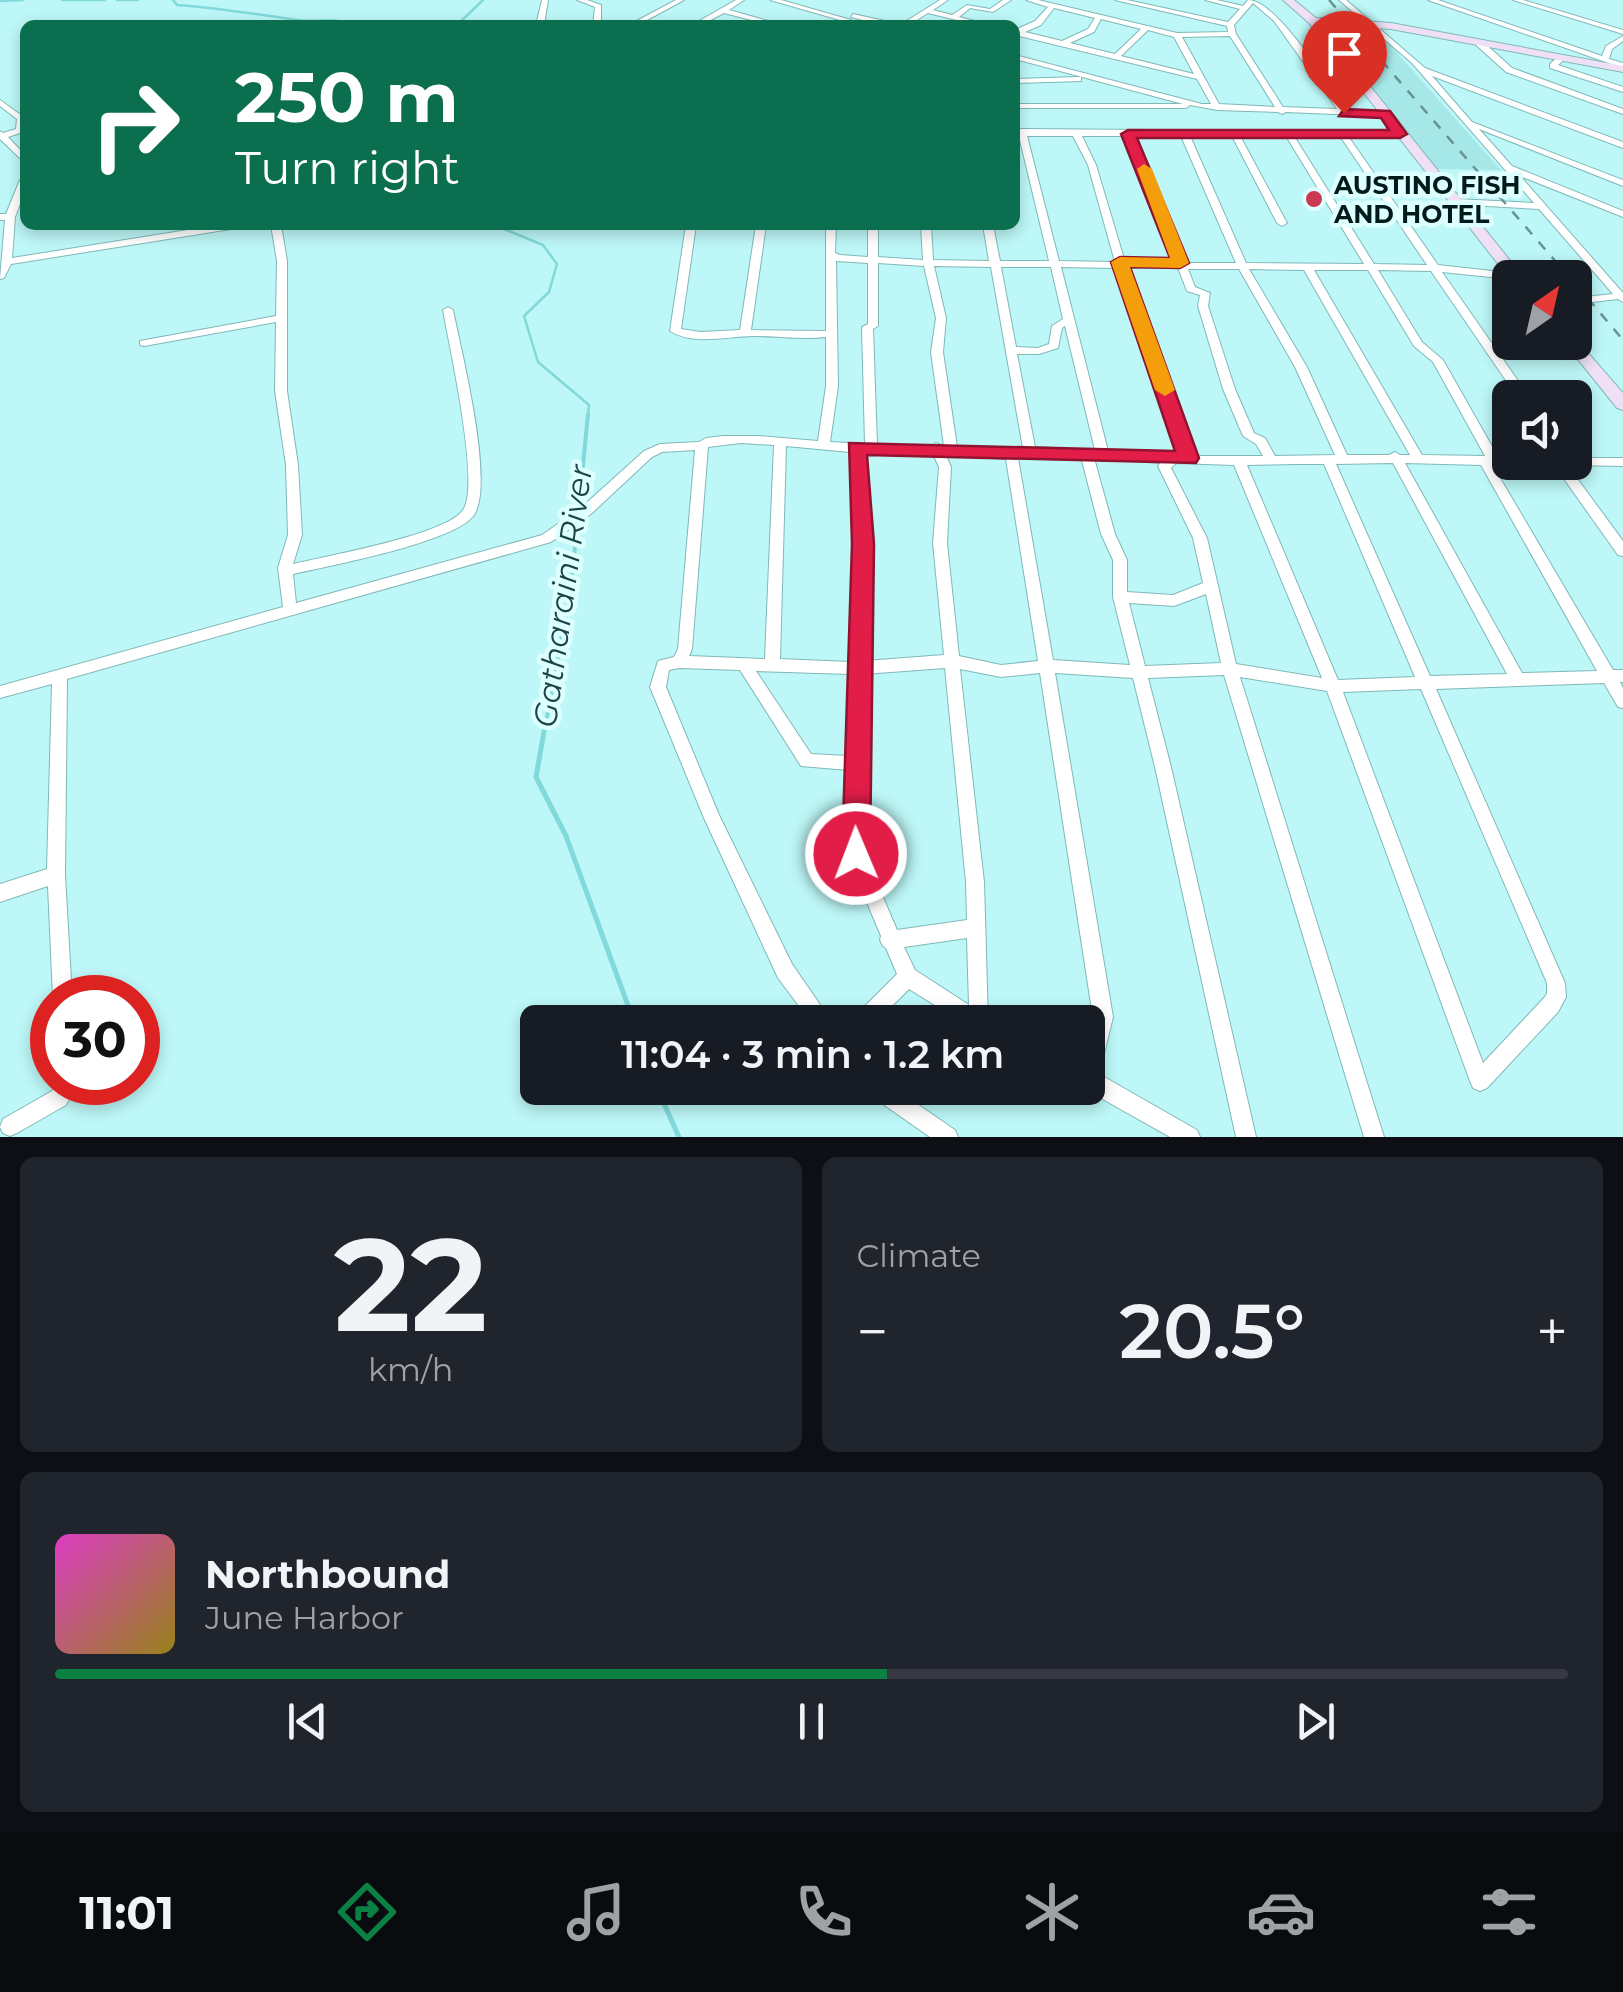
<!DOCTYPE html>
<meta charset="utf-8">
<style>
body{margin:0;font-family:Montserrat,sans-serif;background:#20242c;color:#f1f3f6;height:100vh;display:flex;flex-direction:column;font-size:38px;white-space:nowrap}
*{box-sizing:border-box;margin:0}
p{font-size:32px;color:#9ea1a6}
.icon{flex:none;width:55px;height:55px;fill:none;stroke:currentColor;stroke-width:2;stroke-linecap:round;stroke-linejoin:round}
.map{position:relative;height:1137px;overflow:hidden}
.drawer{display:flex;flex-direction:column;gap:20px;padding:20px;background:#0d0f14;flex:1}
.drawer>*{flex:none}
.banner{position:absolute;left:20px;top:20px;width:1000px;height:210px;border-radius:15px;box-shadow:0 5px 15px #0003;background:#0b6e4f;color:#fff;overflow:hidden}
.needle{width:65px;rotate:34deg}
.buttons{position:absolute;left:1492px;top:260px;display:grid;gap:20px}
.buttons a{display:grid;place-items:center;width:100px;height:100px;border-radius:15px;background:#171b24;box-shadow:0 5px 15px #0003;font-size:50px}
.speed{position:absolute;left:30px;top:975px;display:flex;gap:20px;font-size:50px;font-weight:700;text-align:center}
.speed>*{display:grid;place-content:center;width:130px;height:130px;border-radius:50%;background:#171b24;box-shadow:0 5px 15px #0003;line-height:1}
.speed .limit{border:15px solid #d22;background:#fff;color:#111}
.pin{position:absolute;display:grid;place-items:center;width:85px;height:85px;color:#fff;margin:-102px -42px;border-radius:50% 50% 50% 0;rotate:-45deg;box-shadow:0 0 10px #0007}
.pin .icon{rotate:45deg}
.me{position:absolute;width:110px;margin:-55px;rotate:359deg;stroke-linejoin:round;filter:drop-shadow(0 0 8px #0008)}
.turn{display:flex;align-items:center;gap:35px;height:210px;padding:0 50px;font-size:45px}
.turn .icon{width:130px;height:130px;stroke-width:2.5}
.turn b{display:block;font-size:70px;line-height:85px}
.big{font-size:75px;font-weight:600;line-height:1.1}
.drawer .card{flex:1;display:flex;flex-direction:column;justify-content:center;gap:15px;min-width:0;padding:0 35px;border-radius:15px;background:#20242c}
.drawer .dial{align-items:center;gap:0}
.dial b{font-size:130px;line-height:1}
.song{display:flex;align-items:center;gap:30px}
.cover{width:120px;height:120px;border-radius:15px;background:linear-gradient(135deg,hsl(310 70% 55%),hsl(50 70% 35%))}
.played{height:10px;border-radius:5px;background:linear-gradient(90deg,#0b8043 55%,#363941 55%)}
.keys{display:flex;justify-content:space-around;direction:ltr}
.heat{display:flex;justify-content:space-between;align-items:center;font-size:55px;direction:ltr}
.drawer .tiles{flex:1;display:grid;gap:20px;grid-template-columns:1fr 1fr}
.card:last-child{grid-column:span 2}
.trip{position:absolute;left:520px;top:1005px;width:585px;height:100px;border-radius:15px;background:#171b24;box-shadow:0 5px 15px #0003;font-weight:600;line-height:100px;text-align:center}
.tab-bar{display:flex;height:160px;justify-content:space-around;align-items:center;background:#090b0e;color:#9ea1a6}
.tab-bar .icon{width:70px;height:70px}
.tab-bar .current{color:#0b8043}
.tab-bar b{font-size:45px;color:#f1f3f6}
.map>svg:first-child{display:block}
.built{fill:#a6e8e8}
.lines{fill:none;stroke-linecap:round;stroke-linejoin:round}
.stream-far2{stroke:#81d9da;stroke-width:2.5}
.stream-far1{stroke:#81d9da;stroke-width:4}
.stream{stroke:#81d9da;stroke-width:5}
.street-casing{stroke:#80b8b8;stroke-width:2}
.secondary-casing{stroke:#80b8b8;stroke-width:2}
.street{fill:#fff;fill-rule:evenodd}
.secondary{fill:#efe0f5;fill-rule:evenodd}
.rail{stroke:#699393;stroke-width:2.5;stroke-dasharray:10 10;stroke-linecap:butt}
.route{fill:#e11d48;stroke:#92132f;stroke-width:2.5}
.slow{fill:#f59e0b}
.poi-dot{fill:#ca3950;stroke:#dff;stroke-width:4}
.labels{text-anchor:middle;stroke-width:9;stroke-linejoin:round;paint-order:stroke}
.far-poi-label{font-size:25px;font-weight:bold;fill:#041a1a;stroke:#dff;text-anchor:start}
.water-label{font-size:32px;font-style:italic;fill:#1b4445;stroke:#dff}
</style>
<div class="map">
<svg width="1623" height="1137" viewBox="0 0 1623 1137">
<rect width="100%" height="100%" fill="#bdf7f7"/>
<!-- built -->
<path class="built" d="M1330 34 1381 35 1501 170 1437 169Z"/>
<g class="lines">
<!-- stream-far2 -->
<path class="stream-far2" d="M62 0H105
M117 0H138
M173 0 177 5C218 8 257 14 297 20 318 23 332 16 352 25
M0 1 23 0
M457 25 483 0
M494 225 543 245 557 264 549 292 524 316 538 362 589 405 588 417"/>
<!-- stream-far1 -->
<path class="stream-far1" d="M545 728 571 587 588 414"/>
<!-- stream -->
<path class="stream" d="M545 726 536 777 566 836 634 1022
M657 1088 679 1137"/>
<!-- street casing -->
<g class="street-casing">
<path id="street" d="M542 0H548L544 25H536Z
M577 0H587L601 5V25H593L595 7Z
M676 0H684L638 25H629Z
M736 0H744L729 10 779 24 771 25 724 13 701 25H692Z
M770 0H781L851 20 847 22Z
M940 0H948L933 10 952 15 967 5 990 9 1003 0H1011L993 12 970 8 959 17 990 25H977L928 13 909 25H900Z
M1026 0H1038L1177 33 1228 32 1227 26 1115 0H1127L1228 22 1240 9 1205 0H1217L1243 6 1248 0C1277 0 1328 85 1346 110L1385 112 1389 114 1385 116 1286 112 1282 114 1278 112 1217 110 1190 105 1186 108H1015V104H1183L1015 59V55L1202 104H1211L1197 79 1015 35V30L1035 21 1048 7ZM1253 3 1274 21 1337 109 1283 107 1236 34 1234 25ZM1054 8 1095 18 1088 29 1062 41 1025 32 1041 25ZM1101 19 1141 29 1115 54 1070 43 1094 32ZM1148 30 1174 37 1194 74 1121 56ZM1230 36 1275 107 1219 104 1182 37Z
M1339 0H1346L1425 68 1623 142V148L1432 76 1472 122 1623 180V186L1479 129 1512 166 1623 211V217L1520 176 1623 293V302L1618 299 1575 304V298L1613 294 1539 209 1452 204 1450 202 1455 199 1534 203 1412 63Z
M1428 0H1438L1602 56 1606 46 1623 36V41L1612 49 1609 59 1623 63V68Z
M1513 0H1523L1623 30V34Z
M853 14 894 23 895 25H882L851 17Z
M1475 40H1481L1512 68 1623 109V114L1506 72 1475 44Z
M1559 56 1566 58 1558 65 1623 87V92L1550 68V64Z
M1078 77H1081V81L1015 83V79Z
M0 100 25 118 23 132 8 137 25 155V163L0 139V131L3 133 16 129 17 119 0 106Z
M1022 129 1403 132 1404 134 1400 137 1348 136 1438 265 1529 275 1534 278 1510 279 1442 272 1530 398H1518L1431 271 1378 270 1422 342 1443 360 1498 457 1510 458V462H1516L1510 466H1493L1613 670H1623V682H1620L1623 688V708L1618 707 1604 683 1436 689 1565 983 1566 997 1558 1012 1487 1088 1480 1091 1473 1088 1470 1081 1327 691 1240 677 1384 1137H1364L1224 675 1148 678 1171 767 1256 1137H1236L1155 767 1133 678 1055 673 1113 1017 1099 1074 1197 1130 1200 1137H1170L1083 1088H1088V1040L1093 1017 1040 673 1001 677 960 669 984 882 988 1022H962L909 989 876 1022H854L856 1015 897 974 886 948 883 946 880 940 881 936 847 855 848 770 801 766 740 670 679 668 669 670 666 687 719 815 792 964 832 1022H811L778 978 704 818 650 687 658 661 674 657 678 649 695 450 662 452 652 457 592 513 551 542 67 679 65 875 72 998H53L48 886 0 902V884L47 869 52 684 0 698V686L283 607 278 568 288 535 286 465 275 391 276 322 144 346 140 345V341L276 316 277 261 271 225H281L287 261V391L298 465 302 535 293 564C326 556 446 535 463 510 481 485 449 345 443 310L448 307 453 310C461 350 495 483 474 515 456 542 328 566 293 574L296 603 542 535 582 507 644 451 660 444 699 442 706 438 723 436H759L818 441 826 386V337C802 340 779 336 755 336 727 336 694 346 670 331L686 225H696L681 329 701 332 740 330 756 225H766L751 330 826 331V225H836L835 253 840 255 868 257V225H878V257L923 260 921 225H931L933 260 989 261 983 225H993L1000 261H1049L1019 136H1015V130ZM1027 136H1073L1088 165 1115 262 1059 261ZM1082 136H1125L1175 262H1125L1096 165ZM1134 136H1181L1236 263H1185ZM1190 136H1232L1277 223 1282 226 1287 223 1240 136H1286L1364 264 1246 263ZM1294 136H1340L1427 265 1374 264ZM836 261 868 263V324L862 327 865 444 830 442 838 386ZM878 263 924 266 936 318 931 352 944 446 936 443 931 446 877 445 873 329 878 326ZM934 266 991 267 1023 448 1010 451 957 447 943 352 946 318ZM1001 267H1051L1063 319 1052 326 1049 344 1038 348 1016 347ZM1061 267 1117 268 1181 455 1108 451ZM1127 268H1178L1187 291 1200 295 1198 306 1223 389 1243 436 1256 444 1263 456H1193ZM1188 269H1239L1295 367 1335 455 1275 456 1265 438 1254 433 1235 389 1208 306 1210 293 1195 287ZM1249 269 1304 270 1410 455H1400L1395 452 1389 455H1347L1307 367ZM1314 270H1368L1414 346 1433 362 1485 456 1422 455ZM1065 326 1095 450 1035 447 1017 354H1039L1058 348 1062 328ZM741 443 774 445 765 659 689 656 692 649 708 447ZM786 446 850 452 856 545 850 662 780 659ZM863 453 933 454 939 467 933 543 944 655 865 661 870 545ZM1044 454 1081 457 1101 534 1113 560V597L1130 665 1053 660 1018 458ZM946 455 1006 459 1038 661 1001 665 959 656 947 543 951 467ZM1094 458 1103 461 1108 459 1160 463 1158 466 1193 538 1203 583 1173 595 1127 592V560L1115 534ZM1176 463 1234 465 1322 678 1236 664 1207 538 1171 468ZM1393 463 1507 674 1430 676 1336 464ZM1405 463 1481 465 1597 671 1522 673ZM1297 464H1324L1415 677 1338 680 1247 465ZM1206 594 1221 663 1145 666 1129 603 1174 606ZM945 668 966 882 967 920 897 930 865 855 864 674ZM756 671 849 674V756L811 754ZM1421 689 1547 983V994L1544 998 1483 1063 1343 692ZM967 938 969 1005 915 970 904 947Z
M25 177V191L15 217 12 258 219 225H242L237 228 11 264 4 278 0 279 5 220H0V214H6L20 180Z
M1575 458H1623V466L1571 465 1569 462H1575Z
M1552 462H1565L1623 541V556L1618 555Z
M57 1082H78L66 1105 17 1133 10 1136 3 1133 0 1127 3 1119 52 1091Z
M867 1088H894L955 1130 958 1137H930L870 1095Z"/>
</g>
<!-- secondary casing -->
<g class="secondary-casing">
<path id="secondary" d="M1283 0H1294L1316 18 1391 23 1623 66V72L1391 29 1321 25 1524 278 1510 279 1309 23Z
M1575 338 1623 393V410L1617 408 1564 342H1575Z"/>
</g>
<!-- street -->
<use href="#street" class="street"/>
<!-- secondary -->
<use href="#secondary" class="secondary"/>
<!-- rail -->
<path class="rail" d="M1329 0 1570 278
M1575 283 1623 340"/>
</g>
<!-- route -->
<path class="route" d="M1344 109 1390 111 1407 134 1400 138H1137L1189 263 1180 268 1130 267 1199 458 1196 463 867 455 874 544 870 854 866 864 856 868 846 864 842 854 852 544 849 443 1175 451 1111 262 1120 257 1170 258 1121 134 1128 130H1389L1381 118 1339 116Z"/>
<!-- slow -->
<path class="slow" d="M1144 164 1152 169 1189 263 1180 268 1130 267 1175 390 1165 396 1155 390 1111 262 1120 257 1170 258 1137 169Z"/>
<!-- markers -->
<circle class="poi-dot" cx="1314" cy="199" r="10"/>
<g class="labels">
<!-- far-poi labels -->
<g class="far-poi-label">
<text x="1334" y="194">AUSTINO FISH<tspan x="1334" dy="29">AND HOTEL</tspan></text>
</g>
<!-- water labels -->
<g class="water-label">
<text transform="translate(563 596) rotate(-82)" y="11">Gatharaini River</text>
</g>
</g>
</svg>
<div class="buttons">
<a><svg class="needle" viewBox="-14 -14 28 28"><path d="M0-13l5 13h-10z" fill="#e53935"/><path d="M0 13l5-13h-10z" fill="#9ea1a6"/></svg></a>
<a><svg class="icon" aria-label="sound" viewBox="0 0 24 24"><path d="M4 9h4l5-4v14l-5-4H4zM17 9q2 3 0 6"/></svg></a>
</div>
<div class="speed"><div class="limit">30</div></div>
<div class="pin" style="left:1344px;top:113px;background:#d93025"><svg class="icon" aria-label="arrive" viewBox="0 0 24 24"><path d="M6 21V4h12l-3 4 3 4H6"/></svg></div>
<svg class="me" style="left:856px;top:854px" viewBox="-20 -20 40 40"><circle r="17" fill="#e11d48" stroke="#fff" stroke-width="3"/><path d="M0-11L8 9 0 5-8 9z" fill="#fff"/></svg>
<div class="trip">11:04 · 3 min · 1.2 km</div>
<div class="banner">
<div class="turn"><svg class="icon" aria-label="right" viewBox="0 0 24 24"><path d="M7 20v-9h11M14 6l5 5-5 5"/></svg><div><b>250 m</b>Turn right</div></div>
</div>
</div>
<section class="drawer">
<div class="tiles">
<div class="card dial"><b>22</b><p>km/h</p></div>
<div class="card"><p>Climate</p>
<div class="heat"><a>−</a><b class="big">20.5°</b><a>+</a></div>
</div>
<div class="card">
<div class="song"><i class="cover"></i><div><b>Northbound</b><p>June Harbor</p></div></div>
<div class="played"></div>
<div class="keys"><svg class="icon" aria-label="previous" viewBox="0 0 24 24"><path d="M18 5L8 12l10 7zM5 5v14"/></svg><svg class="icon" aria-label="pause" viewBox="0 0 24 24"><path d="M8 5v14M16 5v14"/></svg><svg class="icon" aria-label="next" viewBox="0 0 24 24"><path d="M6 5l10 7-10 7zM19 5v14"/></svg></div>
</div>
</div>
</section>
<nav class="tab-bar">
<b>11:01</b>
<svg class="icon current" aria-label="directions" viewBox="0 0 24 24"><path d="M12 3l9 9-9 9-9-9zM9 14v-3h6M13 9l2 2-2 2"/></svg>
<svg class="icon" aria-label="music" viewBox="0 0 24 24"><path d="M9 18V5l10-2v13"/><circle cx="6" cy="18" r="3"/><circle cx="16" cy="16" r="3"/></svg>
<svg class="icon" aria-label="phone" viewBox="0 0 24 24"><path d="M5 4h4l2 5-3 2q2 4 5 5l2-3 5 2v4C11 20 4 13 5 4z"/></svg>
<svg class="icon" aria-label="climate" viewBox="0 0 24 24"><path d="M12 3v18M4 7l16 10M4 17L20 7"/></svg>
<svg class="icon" aria-label="car" viewBox="0 0 24 24"><path d="M5 17H2v-5l4-1 3-4h7l3 4 3 1v5h-3M9 17h6M6 11h13"/><circle cx="7" cy="17" r="2"/><circle cx="17" cy="17" r="2"/></svg>
<svg class="icon" aria-label="filters" viewBox="0 0 24 24"><path d="M4 7h16M4 17h16"/><circle cx="9" cy="7" r="2"/><circle cx="15" cy="17" r="2"/></svg>
</nav>
